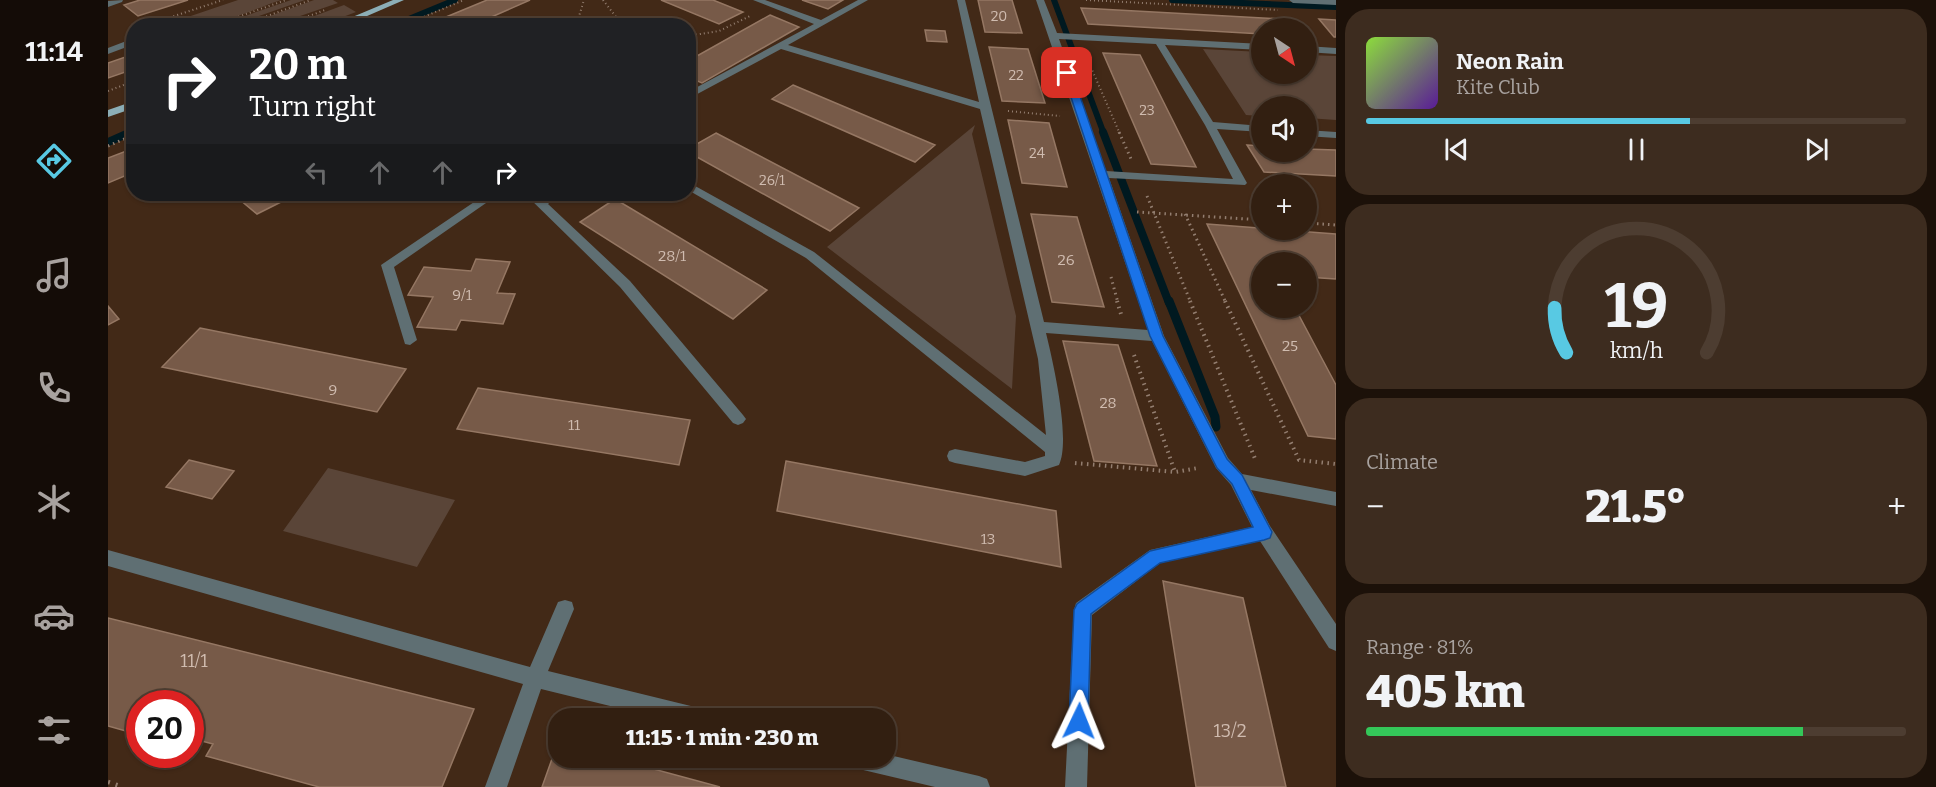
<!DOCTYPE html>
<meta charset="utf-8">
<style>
body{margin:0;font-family:Bitter,serif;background:#3d2c1f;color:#f1f3f6;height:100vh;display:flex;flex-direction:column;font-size:22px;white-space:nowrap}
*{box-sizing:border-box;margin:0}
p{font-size:20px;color:#a8a29f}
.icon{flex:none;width:33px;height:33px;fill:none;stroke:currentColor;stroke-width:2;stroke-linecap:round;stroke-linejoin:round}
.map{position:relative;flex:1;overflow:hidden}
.panel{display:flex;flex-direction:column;gap:9px;padding:9px;background:#1c1109;width:600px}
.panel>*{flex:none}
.top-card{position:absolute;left:18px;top:18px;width:570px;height:183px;border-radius:24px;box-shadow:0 2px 4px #0004,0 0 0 2px #4d3d31;background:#202124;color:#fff;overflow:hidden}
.needle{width:39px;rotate:144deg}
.controls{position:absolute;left:1143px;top:18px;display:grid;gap:12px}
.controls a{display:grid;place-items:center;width:66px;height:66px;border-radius:50%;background:#321f11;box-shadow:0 2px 4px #0004,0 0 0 2px #4d3d31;font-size:30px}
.speed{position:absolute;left:18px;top:690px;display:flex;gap:12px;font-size:30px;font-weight:700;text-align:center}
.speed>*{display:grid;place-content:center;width:78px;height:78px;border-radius:50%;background:#321f11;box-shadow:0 2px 4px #0004,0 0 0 2px #4d3d31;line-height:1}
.speed .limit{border:9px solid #d22;background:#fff;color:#111}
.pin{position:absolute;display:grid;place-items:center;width:51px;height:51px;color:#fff;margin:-26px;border-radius:12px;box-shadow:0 3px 9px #0006}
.me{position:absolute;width:66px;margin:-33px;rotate:2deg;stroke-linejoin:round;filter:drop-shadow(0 0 4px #0008)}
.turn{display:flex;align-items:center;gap:21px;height:126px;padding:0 24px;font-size:27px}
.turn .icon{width:78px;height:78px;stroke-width:2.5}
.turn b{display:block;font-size:42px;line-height:51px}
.lanes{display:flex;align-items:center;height:57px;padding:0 24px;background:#0003;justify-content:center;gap:30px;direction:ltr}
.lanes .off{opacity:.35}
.big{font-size:45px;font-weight:800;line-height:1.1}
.panel .card{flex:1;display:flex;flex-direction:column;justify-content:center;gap:9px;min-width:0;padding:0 21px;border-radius:24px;background:#3d2c1f}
.panel .dial{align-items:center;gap:0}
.dial svg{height:156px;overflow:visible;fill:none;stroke:#4d3d31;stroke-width:7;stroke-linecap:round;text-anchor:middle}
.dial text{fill:#f1f3f6;stroke:none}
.song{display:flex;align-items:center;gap:18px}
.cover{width:72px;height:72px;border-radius:9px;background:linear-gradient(135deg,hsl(90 70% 55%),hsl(270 70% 35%))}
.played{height:6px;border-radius:3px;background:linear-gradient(90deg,#58c9e3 60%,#4d3d31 60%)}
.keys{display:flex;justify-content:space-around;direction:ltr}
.heat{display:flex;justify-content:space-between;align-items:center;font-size:33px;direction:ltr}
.charge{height:9px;border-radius:4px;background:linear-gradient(90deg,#34c759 81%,#4d3d31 0)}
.trip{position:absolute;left:440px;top:708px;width:348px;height:60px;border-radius:24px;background:#321f11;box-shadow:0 2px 4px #0004,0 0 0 2px #4d3d31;font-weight:800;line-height:60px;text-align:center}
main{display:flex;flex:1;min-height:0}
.menu{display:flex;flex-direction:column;width:108px;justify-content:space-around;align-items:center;background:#140c07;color:#a8a29f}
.menu .icon{width:42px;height:42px}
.menu .on{color:#58c9e3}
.menu b{font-size:27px;color:#f1f3f6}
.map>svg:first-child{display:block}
.green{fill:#5a4538}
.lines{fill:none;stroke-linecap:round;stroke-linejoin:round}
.stream-far2{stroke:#001920;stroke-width:6}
.stream-far1{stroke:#001920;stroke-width:8}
.stream{stroke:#001920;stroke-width:9}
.building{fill:#775a48;stroke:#957763;stroke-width:1.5}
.path-far3{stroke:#937e70;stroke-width:2;stroke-dasharray:1 3;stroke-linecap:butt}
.path-far2{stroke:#937e70;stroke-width:3;stroke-dasharray:1.5 4;stroke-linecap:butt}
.path-far1{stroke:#937e70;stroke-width:4;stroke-dasharray:1.5 4.5;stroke-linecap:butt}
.path{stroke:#937e70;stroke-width:4.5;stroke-dasharray:2 6;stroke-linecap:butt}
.minor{fill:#5f6f73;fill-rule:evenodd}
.major{fill:#8caeb6;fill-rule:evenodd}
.route{fill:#1a73e8;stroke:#114b97;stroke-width:1.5}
.labels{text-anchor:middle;stroke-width:6;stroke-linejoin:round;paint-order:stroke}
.far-number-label{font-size:14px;fill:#d0bcb0}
.number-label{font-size:15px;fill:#d0bcb0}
.near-number-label{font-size:18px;fill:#d0bcb0}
</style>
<main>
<nav class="menu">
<b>11:14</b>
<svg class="icon on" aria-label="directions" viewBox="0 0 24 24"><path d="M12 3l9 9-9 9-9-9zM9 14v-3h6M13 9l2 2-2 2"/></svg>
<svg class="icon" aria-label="music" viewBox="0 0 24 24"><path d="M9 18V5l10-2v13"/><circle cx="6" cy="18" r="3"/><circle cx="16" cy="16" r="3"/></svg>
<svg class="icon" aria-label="phone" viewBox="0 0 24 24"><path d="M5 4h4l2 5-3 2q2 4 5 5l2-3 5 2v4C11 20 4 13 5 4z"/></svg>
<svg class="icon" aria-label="climate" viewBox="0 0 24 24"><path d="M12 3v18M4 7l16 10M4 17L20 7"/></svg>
<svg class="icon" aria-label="car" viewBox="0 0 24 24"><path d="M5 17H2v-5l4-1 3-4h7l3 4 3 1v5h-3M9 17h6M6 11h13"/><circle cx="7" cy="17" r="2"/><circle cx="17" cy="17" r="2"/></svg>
<svg class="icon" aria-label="filters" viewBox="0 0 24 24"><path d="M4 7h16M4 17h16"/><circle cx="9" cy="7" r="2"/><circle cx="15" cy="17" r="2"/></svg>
</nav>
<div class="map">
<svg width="1228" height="787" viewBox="0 0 1228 787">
<rect width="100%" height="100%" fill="#422917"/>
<!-- green -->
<path class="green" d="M130 0H173C148 8 90 37 68 21Z
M183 0H197L125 25H111Z
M206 0H225L230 3 166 25H137Z
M236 5 248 12 214 25H182Z
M1095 49 1153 52 1154 74H1198L1199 55 1228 56V120L1199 118 1198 106H1154L1153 116 1138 115Z
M867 125 864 134 908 316 904 389 719 247Z
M220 468 347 500 309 567 175 531Z"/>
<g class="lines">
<!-- stream-far2 -->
<path class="stream-far2" d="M946 0 996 134
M1064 0 1228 7
M284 26 347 0
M19 134 26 131"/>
<!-- stream-far1 -->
<path class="stream-far1" d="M995 132 1061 303
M0 142 23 132"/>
<!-- stream -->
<path class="stream" d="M1061 301 1107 417 1108 427"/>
</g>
<!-- building -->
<path class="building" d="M32 0H80L30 16 16 5Z
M379 0H422L363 26H332L326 22Z
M553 0H605L635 12 611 24Z
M694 0H735L720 9Z
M870 0H904L914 33 877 32Z
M973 8 1174 19 1181 28H1154V34L980 24Z
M662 15 691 27 594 83 580 77V61Z
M1211 19 1228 20V37H1226Z
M817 30 837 31 839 42 819 41Z
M881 47 920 49 937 103 894 101Z
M995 53 1032 55 1088 167 1043 164Z
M26 54V69L0 78V63Z
M685 85 827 145 807 162 664 99Z
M900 120 941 123 959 187 914 183Z
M608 133 751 208 722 231 580 152V149Z
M1139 145 1154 146V152H1198V149L1228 150V176L1156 172Z
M26 148V172L0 183V158Z
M125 194H189L149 214Z
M507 199 659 290 625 319 472 222Z
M923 214 969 217 996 307 944 302Z
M1099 224 1228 234V279L1198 277V262H1154V308H1187L1228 385V439L1200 436Z
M368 259 402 262 389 293 407 294 395 324 353 320 348 330 309 327 325 297 300 295 316 267 363 271Z
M0 306 11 319 0 325Z
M92 328 298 369 269 412 54 367Z
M955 341 1010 345 1049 466 986 461Z
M370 388 582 420 571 465 349 429Z
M81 460 126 471 104 499 58 487Z
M678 461 948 511 953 567 669 511Z
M1055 581 1135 598 1178 787H1088Z
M0 618 366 709 334 787H211L98 756 105 744 82 738V704H32V735L0 726Z
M450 742V758H505L612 787H434Z"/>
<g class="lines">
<!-- path-far3 -->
<path class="path-far3" d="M495 0 515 26
M978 0 1170 10
M54 20 115 0
M104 26 178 0
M132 26 203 0
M174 26 217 10
M294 26 356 0
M468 26 476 0
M580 36 611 31 642 16
M978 56 1012 134
M0 91 26 81
M900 111 952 116"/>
<!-- path-far2 -->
<path class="path-far2" d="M1011 132 1023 159
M0 146 26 135
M1039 196 1083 303
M1029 212 1154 220
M1077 214 1118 303
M1198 223 1228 225
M1003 277 1010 303"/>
<!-- path-far1 -->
<path class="path-far1" d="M1009 301 1013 314
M1082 301 1148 461
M1117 301 1191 460 1228 464
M1026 355 1067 472
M967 463 1067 472 1090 468"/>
<!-- path -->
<path class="path" d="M0 782 15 787"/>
<!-- minor -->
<path class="minor" d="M15 0 14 2 0 7V1Z
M645 0H657L713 20 750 0H760L680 45 871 102 849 0H857L936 322 1040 330 928 0H936L949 33 1154 44V50L1057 45 1105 122 1154 126V132L1109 129 1139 183 1137 185 1001 178 1056 336 1120 458 1134 474 1228 492V506L1143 490 1162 526 1228 624V651L1221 648 1152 541 1052 563 984 615 979 787H957L966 610 968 603 1042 550 1144 527 1123 485 1108 468 1044 341 938 333C945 362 963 439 951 465L917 476 847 463 841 461 839 456 841 451 847 449 917 462 937 456V452L698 258 580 190V182L706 252 938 435 930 359 872 109 673 49 580 99V92L706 24ZM951 39 1048 44 1097 125 1125 179 998 171Z
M1181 0H1228V5L1185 3Z
M21 40 26 43 24 45 0 54V48Z
M1198 46 1228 48V54L1198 52Z
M1198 130 1228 132V138L1198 136Z
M378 194H391L286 267 309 340 302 345 297 344 273 265Z
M417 194H429L434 198 439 194H451L440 204 522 281 635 415 638 419 635 423 630 425 625 423 512 287Z
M0 550 422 667 450 602 457 600 464 602 466 609 440 671 591 708 598 711 601 718H551L433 689 399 787H377L415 684 0 566Z
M777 754 871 776 879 779 882 787H827L751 769 744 765 740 758H777Z"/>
<!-- major -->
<path class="major" d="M285 0H296L236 26H223Z
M26 101V108L0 117V110Z"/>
</g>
<!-- route -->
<path class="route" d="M959 70 964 73 1055 336 1119 459 1134 475 1164 532 1162 538 1156 540 1052 563 983 614 980 721 977 727 971 730 964 727 961 721 966 610 969 604 1042 551 1145 527 1124 484 1109 468 1042 336 955 73Z"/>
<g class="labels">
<!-- far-number labels -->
<g class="far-number-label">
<text x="891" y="21">20</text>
<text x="908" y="80">22</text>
<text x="1039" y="115">23</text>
<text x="929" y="158">24</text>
<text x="664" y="185">26/1</text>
</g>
<!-- number labels -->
<g class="number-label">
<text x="564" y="261">28/1</text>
<text x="958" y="265">26</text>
<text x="354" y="300">9/1</text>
<text x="1182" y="351">25</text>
<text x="225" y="395">9</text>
<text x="1000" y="408">28</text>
<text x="466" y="430">11</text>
<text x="880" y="544">13</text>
</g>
<!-- near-number labels -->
<g class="near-number-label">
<text x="86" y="667">11/1</text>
<text x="1122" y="737">13/2</text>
</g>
</g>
</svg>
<div class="controls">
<a><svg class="needle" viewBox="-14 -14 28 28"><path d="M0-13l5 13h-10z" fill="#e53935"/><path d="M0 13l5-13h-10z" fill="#a8a29f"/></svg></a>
<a><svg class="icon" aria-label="sound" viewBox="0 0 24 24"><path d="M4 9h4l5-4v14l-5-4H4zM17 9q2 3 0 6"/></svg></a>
<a>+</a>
<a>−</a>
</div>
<div class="speed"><div class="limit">20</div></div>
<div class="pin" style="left:959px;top:73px;background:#d93025"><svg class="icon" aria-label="arrive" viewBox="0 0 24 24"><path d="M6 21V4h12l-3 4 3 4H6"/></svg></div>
<svg class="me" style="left:971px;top:721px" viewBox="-20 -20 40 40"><path d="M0-17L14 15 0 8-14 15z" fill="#1a73e8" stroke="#fff" stroke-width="4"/></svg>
<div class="trip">11:15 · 1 min · 230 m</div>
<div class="top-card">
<div class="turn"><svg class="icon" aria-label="right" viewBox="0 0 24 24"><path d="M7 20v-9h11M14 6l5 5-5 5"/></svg><div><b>20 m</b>Turn right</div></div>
<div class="lanes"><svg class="icon off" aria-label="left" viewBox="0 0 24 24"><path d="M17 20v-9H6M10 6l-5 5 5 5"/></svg><svg class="icon off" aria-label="ahead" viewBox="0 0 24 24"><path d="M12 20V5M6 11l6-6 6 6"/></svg><svg class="icon off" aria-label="ahead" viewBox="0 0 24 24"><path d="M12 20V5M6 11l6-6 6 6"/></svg><svg class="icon" aria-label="right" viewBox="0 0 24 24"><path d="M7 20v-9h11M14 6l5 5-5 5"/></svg></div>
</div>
</div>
<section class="panel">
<div class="card">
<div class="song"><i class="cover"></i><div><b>Neon Rain</b><p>Kite Club</p></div></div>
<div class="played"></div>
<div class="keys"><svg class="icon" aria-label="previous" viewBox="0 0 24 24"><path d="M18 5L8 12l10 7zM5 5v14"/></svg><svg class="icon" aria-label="pause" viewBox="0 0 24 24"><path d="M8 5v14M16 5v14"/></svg><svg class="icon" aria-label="next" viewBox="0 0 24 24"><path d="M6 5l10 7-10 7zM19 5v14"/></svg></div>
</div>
<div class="card dial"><svg viewBox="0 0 100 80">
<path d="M14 69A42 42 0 1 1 86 69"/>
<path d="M14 69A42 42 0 0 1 8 46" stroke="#58c9e3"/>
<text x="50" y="56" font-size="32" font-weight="700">19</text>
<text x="50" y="72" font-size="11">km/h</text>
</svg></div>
<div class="card"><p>Climate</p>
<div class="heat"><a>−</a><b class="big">21.5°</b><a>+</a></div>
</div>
<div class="card"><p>Range · 81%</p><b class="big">405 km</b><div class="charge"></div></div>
</section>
</main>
